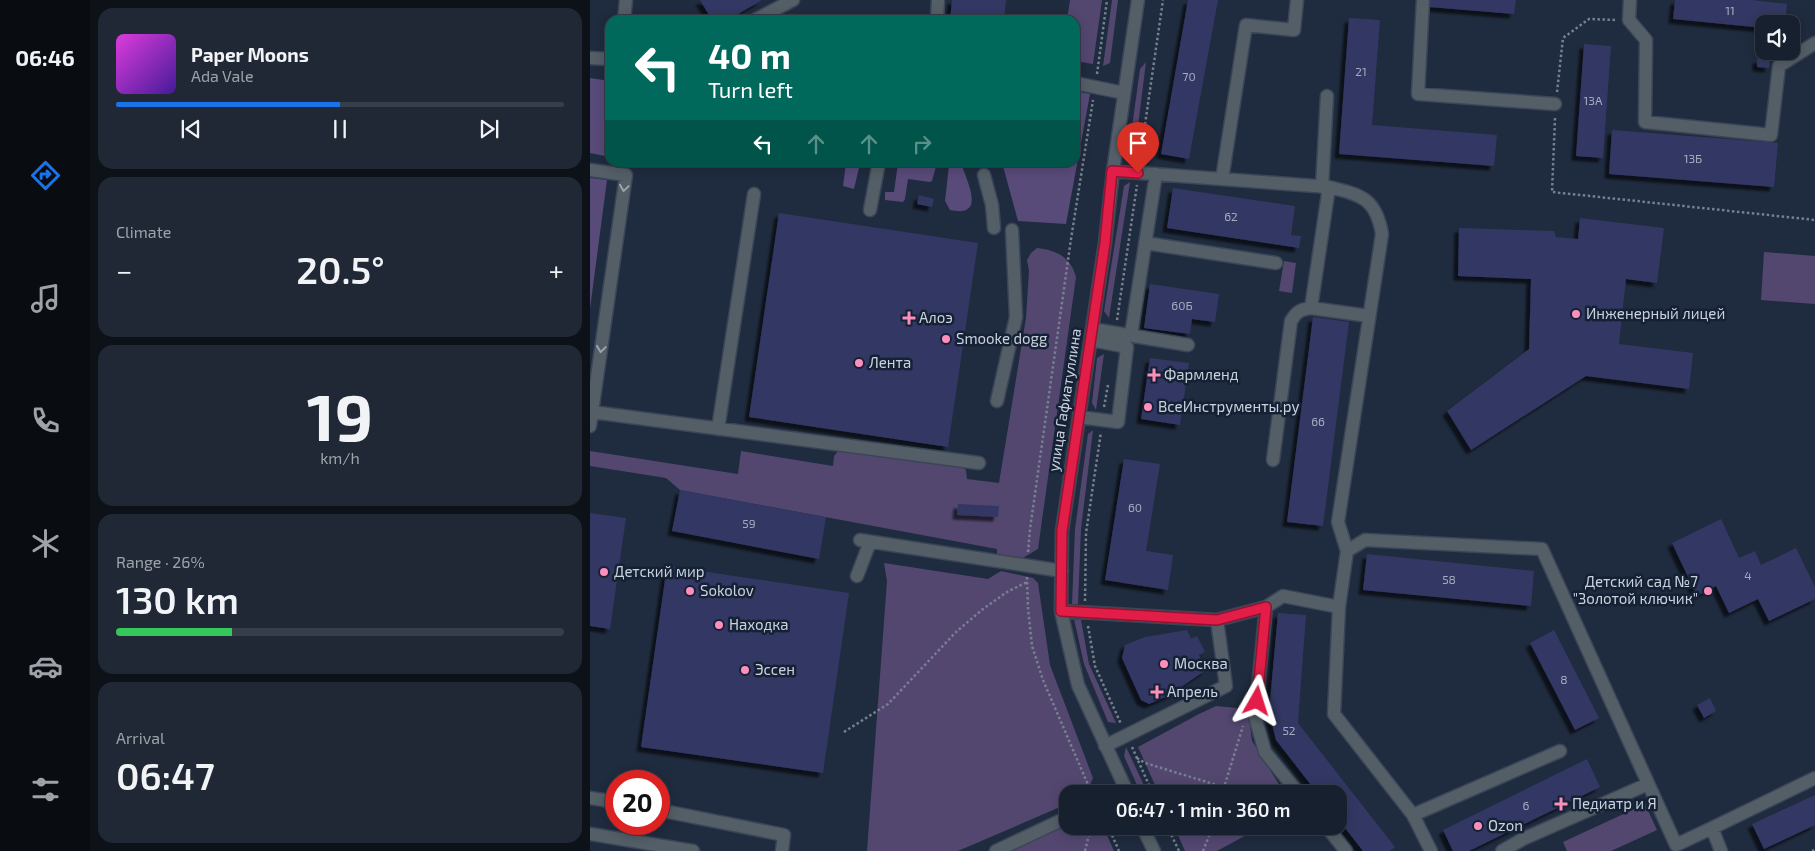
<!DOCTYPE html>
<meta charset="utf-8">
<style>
body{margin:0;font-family:"Exo 2",sans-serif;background:#202836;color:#f1f3f6;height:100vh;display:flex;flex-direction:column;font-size:19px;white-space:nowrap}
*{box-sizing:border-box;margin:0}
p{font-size:16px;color:#9ea3aa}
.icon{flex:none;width:28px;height:28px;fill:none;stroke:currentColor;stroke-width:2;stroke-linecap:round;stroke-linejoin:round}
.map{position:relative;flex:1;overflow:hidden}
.drawer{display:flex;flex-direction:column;gap:8px;padding:8px;background:#0d1219;width:500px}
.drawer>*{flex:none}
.banner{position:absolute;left:15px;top:15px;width:475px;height:152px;border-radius:15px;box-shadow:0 2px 12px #0003,0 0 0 1px #363e4a;background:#00695c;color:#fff;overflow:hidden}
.fabs{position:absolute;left:1165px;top:15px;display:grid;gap:10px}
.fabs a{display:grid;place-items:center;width:45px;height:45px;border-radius:10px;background:#17202e;box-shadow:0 2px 12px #0003,0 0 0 1px #363e4a;font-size:25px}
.speed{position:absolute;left:15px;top:770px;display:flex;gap:10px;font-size:25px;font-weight:700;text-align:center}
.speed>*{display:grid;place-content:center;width:65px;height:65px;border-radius:50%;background:#17202e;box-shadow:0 2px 12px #0003,0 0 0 1px #363e4a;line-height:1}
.speed .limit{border:8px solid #d22;background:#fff;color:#111}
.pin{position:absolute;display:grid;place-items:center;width:42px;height:42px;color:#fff;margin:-51px -21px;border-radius:50% 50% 50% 0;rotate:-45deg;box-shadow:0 0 5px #0007}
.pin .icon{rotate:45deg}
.me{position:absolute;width:55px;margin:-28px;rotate:6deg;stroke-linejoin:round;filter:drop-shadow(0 0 4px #0008)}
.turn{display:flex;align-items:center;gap:18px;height:105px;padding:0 20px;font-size:22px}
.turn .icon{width:65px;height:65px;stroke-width:2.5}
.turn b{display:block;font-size:35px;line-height:42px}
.lanes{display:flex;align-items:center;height:48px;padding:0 20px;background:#0003;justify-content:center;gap:25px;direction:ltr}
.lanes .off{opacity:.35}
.big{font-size:38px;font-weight:600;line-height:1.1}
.drawer .card{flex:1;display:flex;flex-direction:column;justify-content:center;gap:8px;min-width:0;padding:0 18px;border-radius:15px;background:#202836}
.drawer .dial{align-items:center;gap:0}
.dial b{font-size:65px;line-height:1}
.song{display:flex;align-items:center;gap:15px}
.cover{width:60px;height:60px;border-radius:8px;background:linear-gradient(135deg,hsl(300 70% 55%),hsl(260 70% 35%))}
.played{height:5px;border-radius:2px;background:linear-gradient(90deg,#1a73e8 50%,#363e4a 50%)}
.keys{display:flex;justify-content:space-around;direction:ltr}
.heat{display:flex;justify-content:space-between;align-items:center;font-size:28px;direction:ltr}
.charge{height:8px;border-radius:4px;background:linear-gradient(90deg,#34c759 26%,#363e4a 0)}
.trip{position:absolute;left:469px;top:785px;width:288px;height:50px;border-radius:15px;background:#17202e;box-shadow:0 2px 12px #0003,0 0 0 1px #363e4a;font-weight:600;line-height:50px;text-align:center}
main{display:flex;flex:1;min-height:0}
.tabs{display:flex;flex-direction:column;width:90px;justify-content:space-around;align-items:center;background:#090d12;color:#9ea3aa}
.tabs .icon{width:35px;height:35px}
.tabs .active{color:#1a73e8}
.tabs b{font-size:22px;color:#f1f3f6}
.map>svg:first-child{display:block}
.green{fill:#534770}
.forest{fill:#584a79}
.building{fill:#333764;filter:url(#shadow)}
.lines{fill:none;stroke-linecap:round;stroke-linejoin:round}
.minor-casing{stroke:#3a4658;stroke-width:15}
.path{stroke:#778090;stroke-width:2.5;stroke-dasharray:2.5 2.5;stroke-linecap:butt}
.minor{stroke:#545e66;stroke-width:12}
.oneway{stroke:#9ba4af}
.route-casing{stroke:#92132f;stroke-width:12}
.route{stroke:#e11d48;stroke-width:9}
.poi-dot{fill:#fe8ebd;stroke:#152134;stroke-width:2}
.labels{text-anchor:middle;stroke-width:5;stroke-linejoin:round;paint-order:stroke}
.number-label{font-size:12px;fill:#a4abc0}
.poi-label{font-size:15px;fill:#cad2df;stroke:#152134;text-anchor:start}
.street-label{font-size:15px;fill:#cad2df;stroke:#152134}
</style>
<main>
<nav class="tabs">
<b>06:46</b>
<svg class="icon active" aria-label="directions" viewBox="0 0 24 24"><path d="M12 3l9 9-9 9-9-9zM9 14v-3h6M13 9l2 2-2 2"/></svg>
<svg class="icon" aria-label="music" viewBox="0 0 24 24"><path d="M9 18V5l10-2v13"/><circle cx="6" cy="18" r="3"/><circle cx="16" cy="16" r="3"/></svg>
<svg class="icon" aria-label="phone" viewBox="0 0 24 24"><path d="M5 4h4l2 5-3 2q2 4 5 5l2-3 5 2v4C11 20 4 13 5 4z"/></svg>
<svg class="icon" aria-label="climate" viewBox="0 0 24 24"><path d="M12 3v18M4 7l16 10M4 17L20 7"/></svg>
<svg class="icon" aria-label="car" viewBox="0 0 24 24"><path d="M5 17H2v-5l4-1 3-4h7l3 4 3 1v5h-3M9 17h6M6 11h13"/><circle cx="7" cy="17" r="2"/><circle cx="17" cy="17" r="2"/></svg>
<svg class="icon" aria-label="filters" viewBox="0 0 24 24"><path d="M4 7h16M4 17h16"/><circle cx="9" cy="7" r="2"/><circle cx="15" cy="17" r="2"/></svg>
</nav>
<section class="drawer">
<div class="card">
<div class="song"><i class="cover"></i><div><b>Paper Moons</b><p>Ada Vale</p></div></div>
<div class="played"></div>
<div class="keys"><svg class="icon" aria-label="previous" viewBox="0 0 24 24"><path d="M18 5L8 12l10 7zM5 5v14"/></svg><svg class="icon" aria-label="pause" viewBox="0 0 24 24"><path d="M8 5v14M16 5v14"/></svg><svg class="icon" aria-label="next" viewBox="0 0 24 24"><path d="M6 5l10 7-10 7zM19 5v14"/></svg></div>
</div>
<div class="card"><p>Climate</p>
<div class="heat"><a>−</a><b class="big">20.5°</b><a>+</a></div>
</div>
<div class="card dial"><b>19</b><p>km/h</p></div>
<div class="card"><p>Range · 26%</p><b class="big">130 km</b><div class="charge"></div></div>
<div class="card"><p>Arrival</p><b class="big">06:47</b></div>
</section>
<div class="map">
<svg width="1225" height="851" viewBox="0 0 1225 851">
<defs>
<filter id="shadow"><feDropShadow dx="-4.5" dy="4.5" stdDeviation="1" flood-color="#0009"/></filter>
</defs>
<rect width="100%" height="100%" fill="#1f2b3e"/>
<!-- green -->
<path class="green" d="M480 0H512L503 64 485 61V20H477Z
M522 0H528L520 63 513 66Z
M556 62 544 158 538 156 550 69Z
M540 182 519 318 514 311 534 186Z
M447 248C466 250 481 257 486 277L448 549 431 559 407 554V549L90 490 76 478 0 466V451L148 474 151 451 243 466 244 456 250 449 370 465 376 470 377 479 409 483 436 318 439 271 437 260 441 253Z
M1174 252 1225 256V304L1171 300Z
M694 261 706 263 702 293 689 291Z
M514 354 506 410 502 403 507 358Z
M503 430 491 529 488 604H482L485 529 498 434Z
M294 563 398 579 411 571 443 578 448 583 460 665 503 778 496 794H478L477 804 368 851H277L297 581Z
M484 619 491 620 499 664 526 723 518 722 494 664Z
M626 706 658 709 662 741 695 794H569L548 747 609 714Z
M536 747 558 794H551L534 756Z
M1055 804 1067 830 1021 851H977L973 842Z
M477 825 478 826H513L524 851H422Z
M584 826H673L627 851H595Z"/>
<!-- forest -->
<path class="forest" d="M0 78 20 81V157L0 153Z
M485 91 500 94 476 224 428 221 413 166 389 163 485 162Z
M256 163H270L264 189 253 186Z
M308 163H371C377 182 397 218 360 210L355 201 359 165 347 163 342 181 340 182 318 179 315 199 313 202 295 200V192H304Z
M0 178 17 180 0 309Z"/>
<!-- building -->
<path class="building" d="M110 0H172L138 20H122Z
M362 0H416L414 20H360Z
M598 0H628L599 159 571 154Z
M839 0H926L924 14 839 7Z
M1085 0H1161L1197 4 1195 24H1174V28L1083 19Z
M759 18 790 20 782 125 907 135 904 166 749 154Z
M994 44 1021 46 1013 158 986 156Z
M1167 59H1180L1179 68 1167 67Z
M1022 130 1188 143 1184 187 1019 174Z
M583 188 705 206 701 235 711 236 709 248 577 228Z
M329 195 344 199 342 207 327 204Z
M189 213 388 243 358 447 159 417Z
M990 218 1074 228 1067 283 1036 279 1029 344 1103 353 1099 389 996 376 881 450 857 411 939 349 941 279 868 276 869 228 964 231 966 237 988 239Z
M560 284 629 294 625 322 602 319 600 334 554 328Z
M723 317 759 322 733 526 697 522Z
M560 358 599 363 590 425 551 419Z
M534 459 570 464 556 551 583 555 578 590 515 580Z
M90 490 236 517 229 559 82 531Z
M368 504 409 506 408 517 367 515Z
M0 513 36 518 20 629 0 626Z
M1131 519 1149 558 1165 551 1171 565 1206 548 1225 587V599L1179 621 1168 599 1139 613 1126 586 1107 596 1082 543Z
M777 554 944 571 941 606 773 590Z
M77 566 259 593 233 773 51 747Z
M688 613 716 615 708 723 805 847 800 851H773L748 819V794H728L686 740 679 712Z
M597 630 601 639 607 636 615 652 609 655 616 670 578 696 559 704 551 700 532 658 535 645 555 637Z
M964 630 1009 718 985 730 940 643Z
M1120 698 1126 711 1114 718 1107 705Z
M997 759 1010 787 879 851H863L853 830Z
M1225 795V825L1174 849 1162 824Z"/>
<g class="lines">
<!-- minor casing -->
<g class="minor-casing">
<path id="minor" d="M833 0 828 94 965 104
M1040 0 1039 20 1056 40 1055 122 1181 135 1189 66 1225 43
M34 20 36 0
M165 20 203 0
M347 20 348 0
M0 58 20 59
M485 83 534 93
M0 170 36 175 0 426
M523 171 739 187C771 195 786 198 792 234L748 522 757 551
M394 175 402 205 404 228
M632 179 656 25 704 30 707 0
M732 187 737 96
M280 210 289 162
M555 243 686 263
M721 308 739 187
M502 329 598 345
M541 335 566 174
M407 401 426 317 422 230
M2 412 389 463
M489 417 528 422 537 347 501 340
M128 429 164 194
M683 460 701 321C706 312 711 309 721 308L779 316
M270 540 472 571
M267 576 280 542
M471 611 627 620 636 686 515 746
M627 620 676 607
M538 794 488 685 471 611 472 531 515 243 523 171 548 0
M709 794 675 752 665 717 676 607 693 596 749 607
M0 798 26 802
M69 810 194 835 192 851
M823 815 970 751
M552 826 564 851
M736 826 756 851
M0 834 103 851
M406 851 478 817
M841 851 823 815 744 714 749 607 757 551 775 540 952 549 1086 845 1122 828
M912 851 933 839 1058 784
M1131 851 1122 828 1225 778"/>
</g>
<!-- path -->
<path class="path" d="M507 74 517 0
M967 92 973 38 999 19 1027 20
M965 118 962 192 1225 220
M550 159 573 0
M527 320 547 185
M514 407 518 385
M438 552 440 529 481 239 503 100
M437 577 438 608 442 646 453 680 502 794
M495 601 496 533 511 432
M498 626 505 666 531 724
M254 732 298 704 366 632 393 609 417 592 437 582
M542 747 563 794
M547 758 555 763 656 794
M632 794 653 726
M518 826 529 851
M577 826 589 851
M495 851 501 826
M613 851 623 826
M1222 851 1225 850"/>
<!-- minor -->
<use href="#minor" class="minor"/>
</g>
<!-- one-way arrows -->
<defs><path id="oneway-chevron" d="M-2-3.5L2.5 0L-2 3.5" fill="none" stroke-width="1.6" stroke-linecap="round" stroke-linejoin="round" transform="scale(1.25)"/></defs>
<g class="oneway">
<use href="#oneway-chevron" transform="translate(34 188) rotate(98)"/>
<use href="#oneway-chevron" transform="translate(11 349) rotate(98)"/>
</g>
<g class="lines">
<!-- route casing -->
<g class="route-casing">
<path id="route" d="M548 173 522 171 515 243 472 531 471 611 627 620 676 607 667 701"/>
</g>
<!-- route -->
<use href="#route" class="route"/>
</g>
<!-- markers -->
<g class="poi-dot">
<circle cx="986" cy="314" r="5"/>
<path d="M316.5 310.5h5v5h5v5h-5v5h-5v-5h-5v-5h5z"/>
<circle cx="356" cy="339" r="5"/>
<circle cx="269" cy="363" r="5"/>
<path d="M561.5 367.5h5v5h5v5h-5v5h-5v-5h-5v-5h5z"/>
<circle cx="558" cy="407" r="5"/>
<circle cx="14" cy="572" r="5"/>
<circle cx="100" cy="591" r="5"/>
<circle cx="1118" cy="591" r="5"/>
<circle cx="129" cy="625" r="5"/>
<circle cx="574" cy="664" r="5"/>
<circle cx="155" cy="670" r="5"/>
<path d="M564.5 684.5h5v5h5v5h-5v5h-5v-5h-5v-5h5z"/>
<path d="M968.5 796.5h5v5h5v5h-5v5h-5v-5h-5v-5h5z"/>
<circle cx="888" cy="826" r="5"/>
</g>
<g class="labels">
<!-- number labels -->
<g class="number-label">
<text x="1140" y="15">11</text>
<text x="771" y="76">21</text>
<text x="599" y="81">70</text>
<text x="1003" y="105">13А</text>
<text x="1103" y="163">13Б</text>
<text x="641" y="221">62</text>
<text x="592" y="310">60Б</text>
<text x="728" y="426">66</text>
<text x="545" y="512">60</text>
<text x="159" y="528">59</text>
<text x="1158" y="580">4</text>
<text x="859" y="584">58</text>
<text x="974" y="684">8</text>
<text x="699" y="735">52</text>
<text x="936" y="810">6</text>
</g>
<!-- poi labels -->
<g class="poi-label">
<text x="996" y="319">Инженерный лицей</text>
<text x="329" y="323">Алоэ</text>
<text x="366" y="344">Smooke dogg</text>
<text x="279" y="368">Лента</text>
<text x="574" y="380">Фармленд</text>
<text x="568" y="412">ВсеИнструменты.ру</text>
<text x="24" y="577">Детский мир</text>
<text x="1108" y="587" text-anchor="end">Детский сад №7<tspan x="1108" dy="17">"Золотой ключик"</tspan></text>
<text x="110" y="596">Sokolov</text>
<text x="139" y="630">Находка</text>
<text x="584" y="669">Москва</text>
<text x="165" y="675">Эссен</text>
<text x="577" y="697">Апрель</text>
<text x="982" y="809">Педиатр и Я</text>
<text x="898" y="831">Ozon</text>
</g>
<!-- street labels -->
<g class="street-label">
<text transform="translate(475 400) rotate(-81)" y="5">улица Гафиатуллина</text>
</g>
</g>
</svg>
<div class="fabs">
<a><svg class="icon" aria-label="sound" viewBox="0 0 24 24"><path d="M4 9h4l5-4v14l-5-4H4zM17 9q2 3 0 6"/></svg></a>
</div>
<div class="speed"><div class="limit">20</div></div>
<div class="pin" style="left:548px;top:173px;background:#d93025"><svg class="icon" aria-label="arrive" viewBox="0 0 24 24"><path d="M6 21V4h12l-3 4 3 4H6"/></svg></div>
<svg class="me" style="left:667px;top:701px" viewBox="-20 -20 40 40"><path d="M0-17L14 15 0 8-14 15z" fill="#e11d48" stroke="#fff" stroke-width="4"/></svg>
<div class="trip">06:47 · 1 min · 360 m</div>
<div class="banner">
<div class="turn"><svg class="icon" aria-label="left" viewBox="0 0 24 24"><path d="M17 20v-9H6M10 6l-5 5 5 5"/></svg><div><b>40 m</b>Turn left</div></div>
<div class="lanes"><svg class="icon" aria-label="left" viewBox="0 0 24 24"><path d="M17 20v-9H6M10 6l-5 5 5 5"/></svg><svg class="icon off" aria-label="ahead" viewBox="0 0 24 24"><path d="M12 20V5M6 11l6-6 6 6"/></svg><svg class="icon off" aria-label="ahead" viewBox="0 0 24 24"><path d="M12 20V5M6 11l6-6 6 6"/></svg><svg class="icon off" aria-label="right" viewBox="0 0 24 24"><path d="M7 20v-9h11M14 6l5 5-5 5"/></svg></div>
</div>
</div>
</main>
